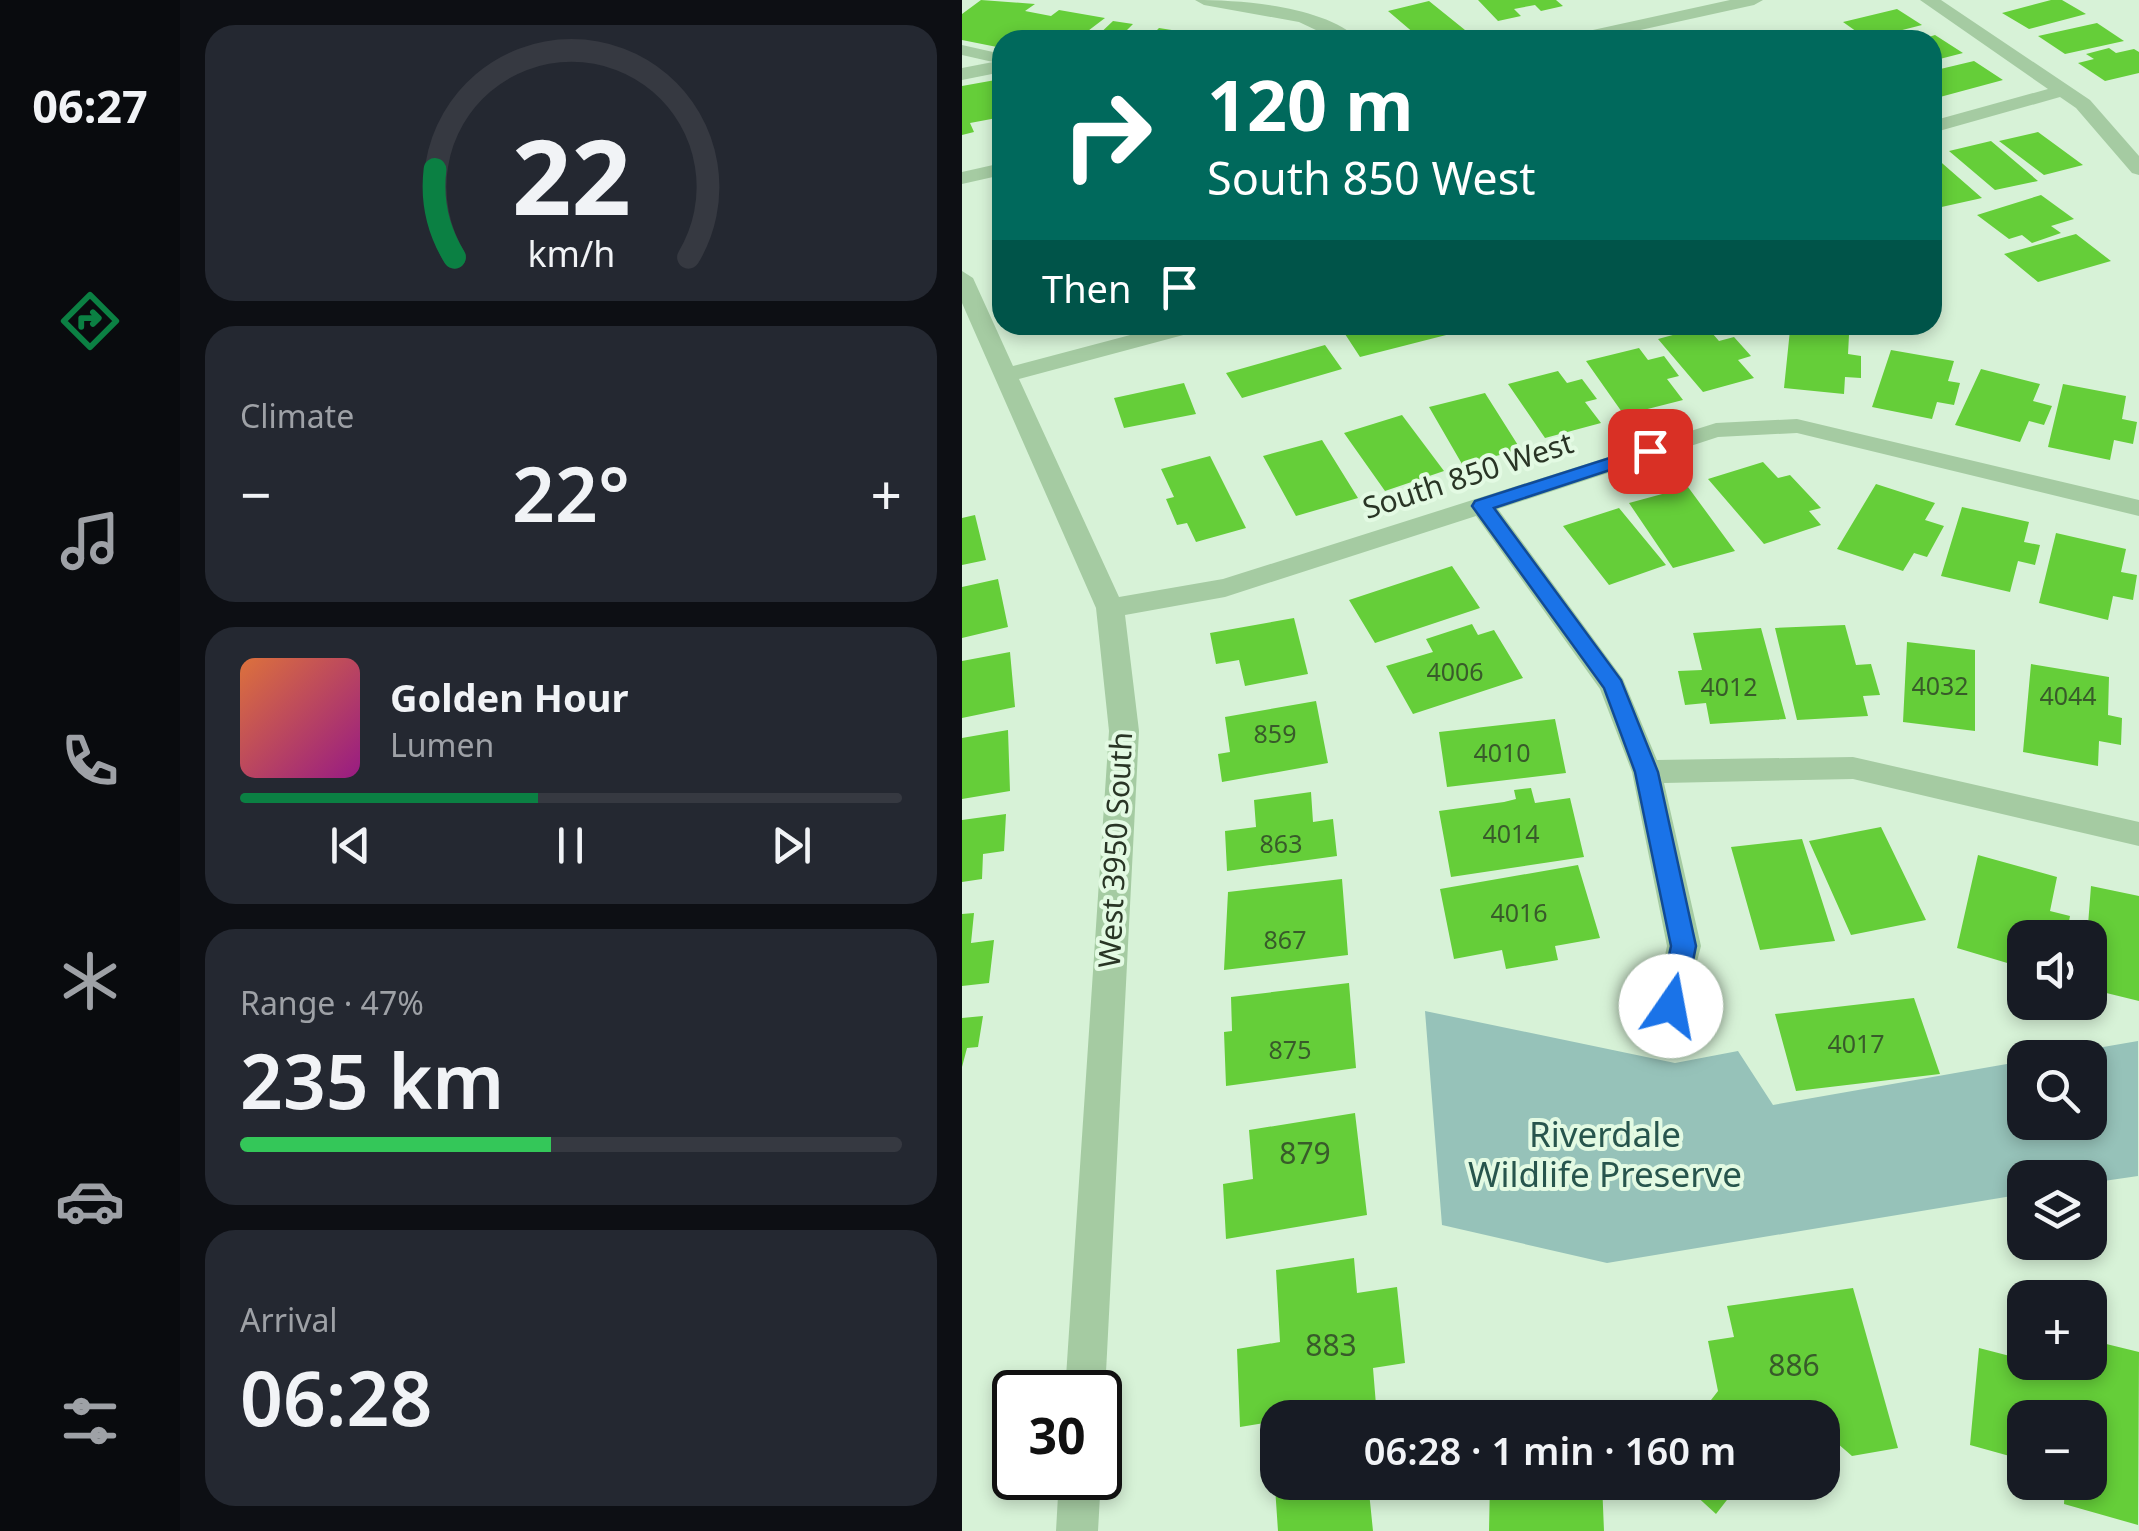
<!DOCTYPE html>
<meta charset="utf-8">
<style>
body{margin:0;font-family:"Noto Sans",sans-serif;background:#242831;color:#f1f3f6;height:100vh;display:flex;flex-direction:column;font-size:38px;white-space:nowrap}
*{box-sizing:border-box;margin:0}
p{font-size:32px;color:#9ea1a6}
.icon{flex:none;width:55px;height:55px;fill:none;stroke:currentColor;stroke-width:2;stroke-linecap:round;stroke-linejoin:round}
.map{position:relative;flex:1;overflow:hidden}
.details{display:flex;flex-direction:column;gap:25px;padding:25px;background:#0d0f14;width:782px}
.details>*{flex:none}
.guide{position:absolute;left:30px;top:30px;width:950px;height:305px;border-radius:30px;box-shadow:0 5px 15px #0003;background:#00695c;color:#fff;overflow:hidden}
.fabs{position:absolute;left:1045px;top:920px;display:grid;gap:20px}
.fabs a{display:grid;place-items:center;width:100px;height:100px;border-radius:20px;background:#171b24;box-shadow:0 5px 15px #0003;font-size:50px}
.speed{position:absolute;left:30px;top:1370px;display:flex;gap:20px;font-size:50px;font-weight:700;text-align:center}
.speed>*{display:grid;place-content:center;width:130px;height:130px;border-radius:50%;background:#171b24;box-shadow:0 5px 15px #0003;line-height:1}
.speed .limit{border:5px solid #111;border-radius:15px;background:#fff;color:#111}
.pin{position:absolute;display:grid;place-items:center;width:85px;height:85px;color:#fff;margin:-42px;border-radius:20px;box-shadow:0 5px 15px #0006}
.me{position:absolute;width:110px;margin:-55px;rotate:12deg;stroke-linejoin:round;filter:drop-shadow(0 0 8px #0008)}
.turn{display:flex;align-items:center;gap:35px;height:210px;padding:0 50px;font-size:45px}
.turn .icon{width:130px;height:130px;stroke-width:2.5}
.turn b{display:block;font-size:70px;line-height:85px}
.then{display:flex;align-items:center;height:95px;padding:0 50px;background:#0003;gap:20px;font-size:38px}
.big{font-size:75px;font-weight:600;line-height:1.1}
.details .widget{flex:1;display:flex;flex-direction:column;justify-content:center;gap:15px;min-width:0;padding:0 35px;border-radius:30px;background:#242831}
.details .dial{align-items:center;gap:0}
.dial svg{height:260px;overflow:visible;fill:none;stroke:#363941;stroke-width:7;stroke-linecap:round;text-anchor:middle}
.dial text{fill:#f1f3f6;stroke:none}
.song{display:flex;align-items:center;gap:30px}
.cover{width:120px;height:120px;border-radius:15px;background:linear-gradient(135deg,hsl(20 70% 55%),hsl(310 70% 35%))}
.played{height:10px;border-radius:5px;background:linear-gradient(90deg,#0b8043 45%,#363941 45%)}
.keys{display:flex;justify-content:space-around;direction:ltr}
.heat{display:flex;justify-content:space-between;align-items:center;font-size:55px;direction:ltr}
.charge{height:15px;border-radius:8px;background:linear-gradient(90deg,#34c759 47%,#363941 0)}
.trip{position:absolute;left:298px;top:1400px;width:580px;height:100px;border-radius:30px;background:#171b24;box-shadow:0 5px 15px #0003;font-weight:600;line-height:100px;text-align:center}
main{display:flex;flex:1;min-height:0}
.tab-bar{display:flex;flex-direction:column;width:180px;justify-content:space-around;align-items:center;background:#090b0e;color:#9ea1a6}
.tab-bar .icon{width:70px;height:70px}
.tab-bar .selected{color:#0b8043}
.tab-bar b{font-size:45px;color:#f1f3f6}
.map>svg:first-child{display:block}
.green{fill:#96c2b9}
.building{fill:#65ce39}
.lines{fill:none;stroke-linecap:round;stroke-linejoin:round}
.minor{fill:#a5cba2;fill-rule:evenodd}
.route{fill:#1a73e8;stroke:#114b97;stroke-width:2.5}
.labels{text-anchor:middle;stroke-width:8;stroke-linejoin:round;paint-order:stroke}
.number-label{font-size:25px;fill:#385b2a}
.street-label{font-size:30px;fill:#293525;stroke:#e3fae3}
.near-number-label{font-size:30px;fill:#385b2a}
.near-park-label{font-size:35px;fill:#27554d;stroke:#e3fae3}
</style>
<main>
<nav class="tab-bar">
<b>06:27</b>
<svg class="icon selected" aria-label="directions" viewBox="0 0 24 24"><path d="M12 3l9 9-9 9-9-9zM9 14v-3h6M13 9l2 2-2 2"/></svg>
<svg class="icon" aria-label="music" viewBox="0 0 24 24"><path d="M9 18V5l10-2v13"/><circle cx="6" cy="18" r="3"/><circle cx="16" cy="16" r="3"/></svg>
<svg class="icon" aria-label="phone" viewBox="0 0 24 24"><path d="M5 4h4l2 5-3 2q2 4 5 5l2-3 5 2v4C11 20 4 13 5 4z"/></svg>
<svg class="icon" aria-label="climate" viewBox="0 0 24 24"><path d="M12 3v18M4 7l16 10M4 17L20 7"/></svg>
<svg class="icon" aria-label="car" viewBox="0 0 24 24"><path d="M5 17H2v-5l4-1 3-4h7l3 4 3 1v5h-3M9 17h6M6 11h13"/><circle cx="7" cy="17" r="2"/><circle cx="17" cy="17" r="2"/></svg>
<svg class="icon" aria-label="filters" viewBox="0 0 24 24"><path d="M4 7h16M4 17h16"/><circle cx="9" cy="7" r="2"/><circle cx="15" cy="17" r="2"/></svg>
</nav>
<section class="details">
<div class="widget dial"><svg viewBox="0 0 100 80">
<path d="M14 69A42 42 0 1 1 86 69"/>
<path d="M14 69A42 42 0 0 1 8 42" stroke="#0b8043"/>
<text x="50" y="56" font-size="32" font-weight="700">22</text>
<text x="50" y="72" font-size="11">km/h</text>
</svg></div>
<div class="widget"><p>Climate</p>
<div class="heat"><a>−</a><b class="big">22°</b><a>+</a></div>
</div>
<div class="widget">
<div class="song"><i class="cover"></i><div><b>Golden Hour</b><p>Lumen</p></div></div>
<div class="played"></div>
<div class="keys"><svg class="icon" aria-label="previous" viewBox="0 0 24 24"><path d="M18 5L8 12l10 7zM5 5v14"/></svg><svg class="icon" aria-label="pause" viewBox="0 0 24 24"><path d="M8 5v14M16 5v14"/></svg><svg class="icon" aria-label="next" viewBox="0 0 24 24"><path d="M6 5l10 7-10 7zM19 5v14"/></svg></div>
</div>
<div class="widget"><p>Range · 47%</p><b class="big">235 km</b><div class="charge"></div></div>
<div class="widget"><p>Arrival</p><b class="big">06:28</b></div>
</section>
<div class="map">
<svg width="1177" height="1531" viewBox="0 0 1177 1531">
<rect width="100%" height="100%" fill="#d7f2d7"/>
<!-- green -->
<path class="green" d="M463 1011 713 1063 776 1051 811 1105 1062 1061V1122H1128V1058L1083 1057 1176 1041V1176L1128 1183V1178H1062V1194L645 1263 480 1225Z"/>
<!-- building -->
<path class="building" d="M19 0 73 4 63 11 89 16 97 10 143 18 114 40H40V48L0 40V14Z
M516 0H594L601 6 579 11 573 5 552 9 559 16 536 21Z
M1089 0H1100L1124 14 1067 29 1040 13Z
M467 1 503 30 460 40 426 11Z
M935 9 960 25 905 39 881 22Z
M151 21 171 24 164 31 190 35 197 28 235 34 229 40H131Z
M1135 23 1162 41 1103 54 1076 36Z
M828 31 833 35 849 31 863 40H798Z
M950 34 957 40 973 35 1001 53 970 61V40H933Z
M1147 48 1154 53 1172 49 1177 52V73L1143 81 1116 63 1132 59 1124 54Z
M1012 61 1041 80 978 97 970 91V71Z
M39 79 40 117 8 123 12 132 0 135V86Z
M1076 132 1121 165 1082 175 1037 141Z
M1029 141 1076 181 1033 190 987 151Z
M970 157H973L1020 198 975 208 970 203Z
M1079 195 1112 219 1089 226 1099 233 1070 243 1060 235 1047 239 1015 215Z
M1114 234 1149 261 1076 282 1042 254Z
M417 325H486L492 333 398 357 383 334Z
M744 326 757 341 772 337 789 356 776 360 792 378 741 392 696 339Z
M828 330 887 335 886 354 899 356V378L883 377 882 394 822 388Z
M363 345 380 369 280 398 264 373Z
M677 348 686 360 702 356 717 376 705 379 721 400 662 415 624 361Z
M929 350 992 361 986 381 998 383 992 405 975 402 970 419 910 407Z
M1019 369 1078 384 1071 401 1090 406 1082 425 1067 421 1058 442 993 425Z
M596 371 605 383 620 379 635 399 623 402 639 423 583 438 546 384Z
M222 383 234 414 162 428 152 398Z
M1101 384 1164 396 1160 419 1175 422 1171 444 1152 440 1148 460 1086 447Z
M523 393 559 450 500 464 467 407Z
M440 415 482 471 423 491 382 433Z
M360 440 396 498 334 516 301 456Z
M248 456 284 528 234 542 225 523 215 525 204 499 212 497 199 469Z
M801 462 816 478 828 475 859 508 847 511 859 525 802 544 746 479Z
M914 484 973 503 963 520 982 526 965 557 952 553 941 571 875 549Z
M726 487 773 551 711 568 667 503Z
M1000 507 1067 522 1062 542 1078 545 1073 565 1056 561 1048 592 979 576Z
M657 508 704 565 647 585 601 526Z
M13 515 24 560 0 565V518Z
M1094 533 1164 549 1159 572 1175 575 1171 600 1151 596 1146 620 1077 603Z
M490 566 518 608 413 643 387 600Z
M36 579 46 627 0 638V587Z
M332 618 346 674 283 686 277 660 254 664 248 633Z
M510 624 516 635 532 630 561 678 451 714 424 666 471 652 464 639Z
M883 625 894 665 909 664 918 695 901 696 906 716 835 720 813 628Z
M799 628 824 719 748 724 744 703 723 705 716 671 740 670 731 633Z
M945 642 1013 650V731L941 722Z
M48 652 53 707 0 718V661Z
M1069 664 1147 677 1146 715 1160 718 1159 745 1137 741 1136 766 1061 752Z
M354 701 366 763 260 782 256 754 268 752 263 717Z
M593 719 604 773 485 787 477 732Z
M46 730 48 791 0 799V738Z
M569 788 573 803 608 798 622 857 489 877 477 811 542 802 554 799 552 790Z
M349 792 351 822 371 819 375 856 265 871 263 831 294 827 292 800Z
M44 814 42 851 21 854 20 879 0 882V820Z
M919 827 964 920 889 935 847 841Z
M840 839 873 941 798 950 769 847Z
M1016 855 1095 877 1088 911 1108 916 1104 938H1062V968L995 948Z
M616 865 638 938 593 946 596 960 544 969 540 950 492 959 478 889Z
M380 879 386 955 262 970 266 892Z
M1129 886 1177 896V1001L1128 989 1125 938Z
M12 913 9 943 32 940 27 983 0 986V914Z
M387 983 394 1068 264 1086 262 1032 270 1031 269 997Z
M952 998 978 1074 834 1091 813 1014Z
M21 1016 16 1047 5 1048 0 1067V1018Z
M393 1113 405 1215 264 1239 261 1184 291 1179 287 1130Z
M392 1258 395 1293 435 1287 443 1363 411 1368 414 1405 315 1418V1421L278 1427 275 1349 318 1342 314 1270Z
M891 1288 936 1448 890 1456 860 1430V1418H735L756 1391 746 1341 772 1337 765 1306Z
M1128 1340 1177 1352 1176 1525 1102 1504 1103 1482H1128V1418H1062V1460L1008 1445 1017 1348 1113 1373V1362H1128Z
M338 1482H406L411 1531H316L313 1487Z
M528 1482H640L642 1531H527Z
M719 1482H779L754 1514Z"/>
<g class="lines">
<!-- minor -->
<path class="minor" d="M233 0C281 0 362 6 398 40H375L337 22 242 5Z
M768 0H801L792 5 633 40H599L608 35Z
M958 0H979L1128 100 1177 156V175L1170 173 1114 108 1098 97 970 133V121L1086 89Z
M0 45 40 54V72L0 80V68L31 62 0 55Z
M40 163V175L0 184V172Z
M0 271 11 278 51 366 206 325H243L240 330 57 379 157 597 261 579 754 423 835 419 1177 500V516L835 433 756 437 536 509 661 679 695 760 891 757 1177 822V846L891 779 702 783 739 946 721 1016 709 1021 697 1016 692 1006 705 946 670 772 638 689 514 516 263 597 163 615 177 731 143 1392 138 1406V1392H103L147 731 134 608 0 303Z
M138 1475 139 1478 136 1531H94L97 1478Z"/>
</g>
<!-- route -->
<path class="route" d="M688 445 697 451 694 455 532 508 659 680 696 772 734 946 722 1006 718 1014 709 1017 700 1014 696 1006 709 946 673 772 642 688 510 506 513 501Z"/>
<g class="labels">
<!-- number labels -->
<g class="number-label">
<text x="493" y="681">4006</text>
<text x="978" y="695">4032</text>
<text x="767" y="696">4012</text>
<text x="1106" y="705">4044</text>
<text x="313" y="743">859</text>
<text x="540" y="762">4010</text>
<text x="549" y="843">4014</text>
<text x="319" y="853">863</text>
<text x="557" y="922">4016</text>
<text x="323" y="949">867</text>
<text x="894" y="1053">4017</text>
<text x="328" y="1059">875</text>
</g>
<!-- street labels -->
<g class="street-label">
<text transform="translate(506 476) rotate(-18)" y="10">South 850 West</text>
<text transform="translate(154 850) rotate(-87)" y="10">West 3950 South</text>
</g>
<!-- near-number labels -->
<g class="near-number-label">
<text x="343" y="1164">879</text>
<text x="369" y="1356">883</text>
<text x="832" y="1376">886</text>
</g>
<!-- near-park labels -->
<g class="near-park-label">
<text x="643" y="1147">Riverdale<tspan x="643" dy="40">Wildlife Preserve</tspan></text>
</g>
</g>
</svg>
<div class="fabs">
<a><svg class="icon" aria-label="sound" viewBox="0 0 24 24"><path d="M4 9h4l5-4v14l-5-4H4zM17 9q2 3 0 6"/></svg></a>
<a><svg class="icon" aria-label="search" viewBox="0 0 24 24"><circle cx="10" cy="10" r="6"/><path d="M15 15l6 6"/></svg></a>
<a><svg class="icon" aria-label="layers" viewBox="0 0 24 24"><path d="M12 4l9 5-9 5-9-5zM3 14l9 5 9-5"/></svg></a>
<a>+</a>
<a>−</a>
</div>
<div class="speed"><div class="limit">30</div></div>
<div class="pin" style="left:688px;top:451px;background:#d93025"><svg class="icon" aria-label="arrive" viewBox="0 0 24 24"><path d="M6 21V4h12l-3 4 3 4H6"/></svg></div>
<svg class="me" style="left:709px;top:1006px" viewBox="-20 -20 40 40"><circle r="19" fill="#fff"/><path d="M0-13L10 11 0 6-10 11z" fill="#1a73e8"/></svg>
<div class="trip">06:28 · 1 min · 160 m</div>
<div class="guide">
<div class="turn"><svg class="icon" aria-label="right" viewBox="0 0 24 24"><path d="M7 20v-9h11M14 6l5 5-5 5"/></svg><div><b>120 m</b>South 850 West</div></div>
<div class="then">Then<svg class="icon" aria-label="arrive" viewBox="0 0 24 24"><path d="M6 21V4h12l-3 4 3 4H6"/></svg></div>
</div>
</div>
</main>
